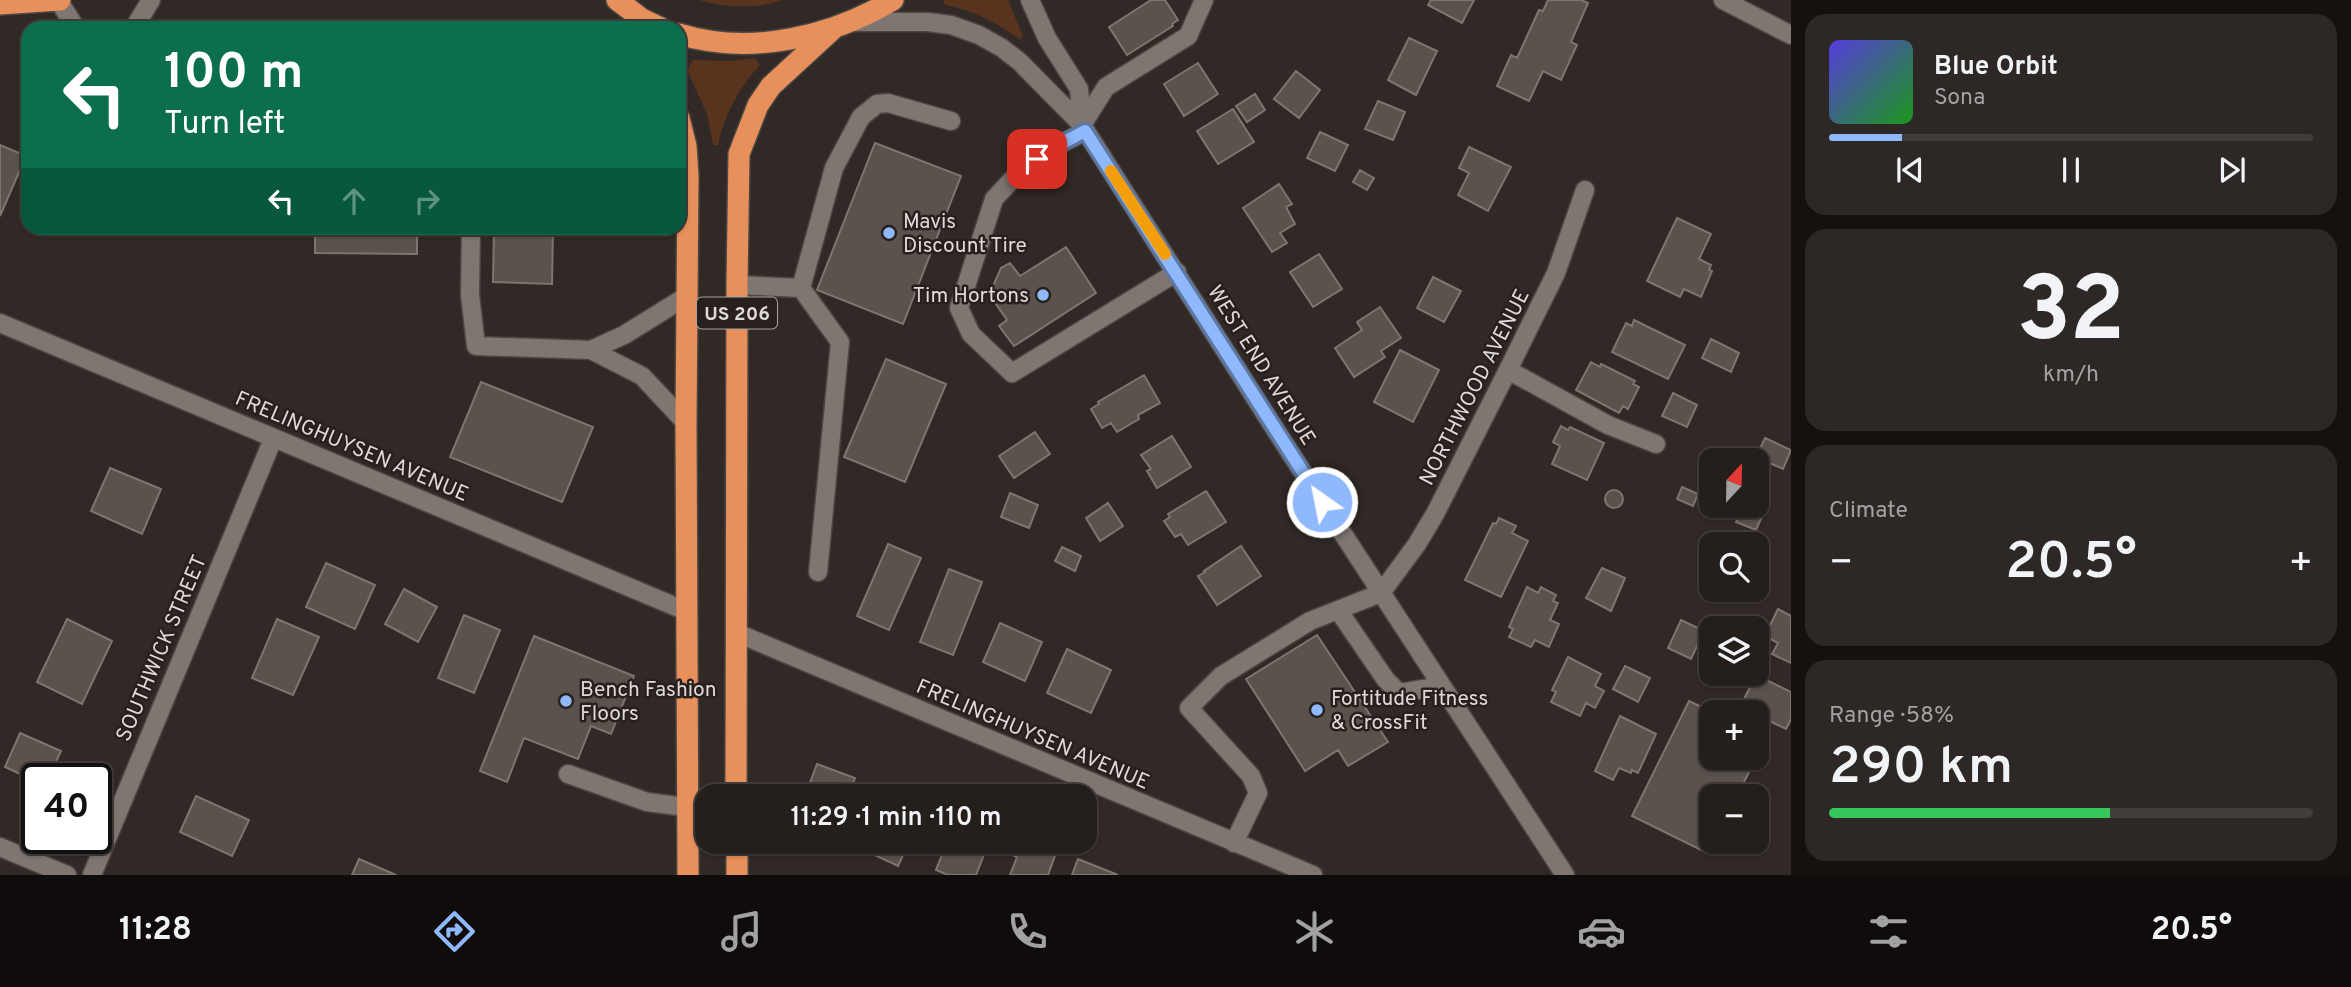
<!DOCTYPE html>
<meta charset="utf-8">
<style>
body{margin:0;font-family:Overpass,sans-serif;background:#2d2725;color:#f1f3f6;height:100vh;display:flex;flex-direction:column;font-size:26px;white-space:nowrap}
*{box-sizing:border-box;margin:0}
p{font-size:23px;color:#a3a2a3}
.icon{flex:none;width:38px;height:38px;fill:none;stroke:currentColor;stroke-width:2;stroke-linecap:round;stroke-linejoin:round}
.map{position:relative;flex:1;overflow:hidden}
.details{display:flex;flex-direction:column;gap:14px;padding:14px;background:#14110f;width:560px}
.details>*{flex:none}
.guide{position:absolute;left:21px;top:21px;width:665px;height:214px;border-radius:21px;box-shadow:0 2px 5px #0004,0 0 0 2px #423d3b;background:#0b6e4f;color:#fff;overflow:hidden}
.needle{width:46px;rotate:22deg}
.controls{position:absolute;left:1699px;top:448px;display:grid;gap:14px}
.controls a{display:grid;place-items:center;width:70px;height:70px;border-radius:14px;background:#251f1c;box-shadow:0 2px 5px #0004,0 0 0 2px #423d3b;font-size:35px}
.speed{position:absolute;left:21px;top:763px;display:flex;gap:14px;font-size:35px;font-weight:700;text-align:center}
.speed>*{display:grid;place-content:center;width:91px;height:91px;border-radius:50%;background:#251f1c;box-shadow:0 2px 5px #0004,0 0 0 2px #423d3b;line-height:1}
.speed .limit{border:4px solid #111;border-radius:10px;background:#fff;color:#111}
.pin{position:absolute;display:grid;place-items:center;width:60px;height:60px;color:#fff;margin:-30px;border-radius:14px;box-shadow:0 4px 10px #0006}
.me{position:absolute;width:77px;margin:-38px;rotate:327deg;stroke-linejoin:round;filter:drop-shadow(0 0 5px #0008)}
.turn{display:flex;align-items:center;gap:24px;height:147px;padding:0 28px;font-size:32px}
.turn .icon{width:91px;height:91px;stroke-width:2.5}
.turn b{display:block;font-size:49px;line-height:60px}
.lanes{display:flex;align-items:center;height:66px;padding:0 28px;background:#0003;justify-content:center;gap:35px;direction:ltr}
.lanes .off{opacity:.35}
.big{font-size:52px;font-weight:600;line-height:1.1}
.details .widget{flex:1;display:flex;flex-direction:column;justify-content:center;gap:10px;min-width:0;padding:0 24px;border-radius:21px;background:#2d2725}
.details .dial{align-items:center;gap:0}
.dial b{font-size:91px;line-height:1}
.song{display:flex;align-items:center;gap:21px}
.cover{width:84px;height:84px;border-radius:10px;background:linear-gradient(135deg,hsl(250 70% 55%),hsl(120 70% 35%))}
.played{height:7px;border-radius:4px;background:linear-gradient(90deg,#90b8fd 15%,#423d3b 15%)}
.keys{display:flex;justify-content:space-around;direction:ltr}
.heat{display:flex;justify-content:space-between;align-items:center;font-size:38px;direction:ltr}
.charge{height:10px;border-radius:5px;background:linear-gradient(90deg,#34c759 58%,#423d3b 0)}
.trip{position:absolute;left:695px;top:784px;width:402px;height:70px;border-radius:21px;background:#251f1c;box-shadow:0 2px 5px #0004,0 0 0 2px #423d3b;font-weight:600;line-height:70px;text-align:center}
.dock{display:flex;height:112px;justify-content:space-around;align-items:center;background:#0f0c0b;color:#a3a2a3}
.dock .icon{width:49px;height:49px}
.dock .selected{color:#90b8fd}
.dock b{font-size:32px;color:#f1f3f6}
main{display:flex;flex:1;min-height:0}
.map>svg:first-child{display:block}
.green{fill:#58331d}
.building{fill:#5a524d;stroke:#7e7570;stroke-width:2}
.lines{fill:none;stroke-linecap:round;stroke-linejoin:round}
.minor-casing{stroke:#4c4642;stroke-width:21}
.highway-casing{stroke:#4c4642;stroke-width:24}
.minor{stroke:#7f7671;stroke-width:18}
.highway{stroke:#e7905c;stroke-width:21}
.route-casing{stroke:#5e78a4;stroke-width:18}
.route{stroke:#90b8fd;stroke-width:12}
.slow{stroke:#f59e0b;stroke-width:12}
.poi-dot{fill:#90b8fd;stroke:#27201c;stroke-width:2.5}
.labels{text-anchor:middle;stroke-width:5;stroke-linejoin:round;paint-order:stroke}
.shield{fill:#27201c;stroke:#a8a29f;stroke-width:2}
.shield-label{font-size:19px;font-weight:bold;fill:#dfdad7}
.poi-label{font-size:21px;fill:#dfdad7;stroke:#27201c;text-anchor:start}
.street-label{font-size:21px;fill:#dfdad7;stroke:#27201c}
</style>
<main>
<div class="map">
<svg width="1791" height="875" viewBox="0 0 1791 875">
<rect width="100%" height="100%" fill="#312925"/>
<!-- green -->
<path class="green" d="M699 0H783C756 9 726 8 699 0Z
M943 0H1008L1023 36 1020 40C998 23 973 10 945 5Z
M755 58 760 65C739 88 724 115 718 145H713L707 114 687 70 693 60 729 61Z"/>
<!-- building -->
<path class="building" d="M1151 0H1165L1178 20 1172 24 1173 26 1127 55 1109 27Z
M1431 0H1474L1462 23 1428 5Z
M1548 0H1581L1588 3 1571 42 1577 45 1561 80 1543 71 1529 101 1497 86 1511 55 1517 58 1539 10 1543 11Z
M1409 38 1437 51 1416 95 1388 80Z
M1198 63 1218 94 1184 116 1164 84Z
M1296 71 1320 90 1299 118 1274 99Z
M1255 94 1265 110 1247 122 1236 106Z
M1378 101 1405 112 1393 140 1365 129Z
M1233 109 1254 142 1218 164 1197 131Z
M1320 132 1348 145 1335 171 1307 158Z
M875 143 961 176 903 324 817 290Z
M0 145 26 156 0 216Z
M1469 147 1511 167 1488 211 1458 195 1469 173 1459 168Z
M1360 170 1374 178 1367 190 1353 182Z
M1279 184 1292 204 1286 207 1295 224 1280 233 1287 243 1272 252 1243 208Z
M1677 218 1711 234 1699 259 1711 265 1709 270 1712 271 1701 297 1684 289 1680 297 1647 281Z
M315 228H417V254L315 253Z
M494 228H553L552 284 493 282Z
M1066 247 1096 293 1014 346 999 326 1007 320 991 297 997 292 993 286 1001 268 1010 263 1020 276Z
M1319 254 1342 289 1313 307 1290 272Z
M1433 277 1461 291 1444 322 1417 308Z
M1380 307 1401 338 1381 351 1385 357 1354 377 1335 348 1362 330 1357 322Z
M1634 320 1685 345 1668 379 1612 352 1626 323 1632 326Z
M1711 339 1739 353 1731 372 1702 358Z
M1400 350 1439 370 1413 422 1374 402Z
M886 359 946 384 905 482 844 457Z
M1591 362 1600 367 1601 364 1635 381 1633 384 1639 387 1628 409 1623 406 1619 413 1576 390Z
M1144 375 1160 403 1138 415 1139 419 1117 432 1111 423 1102 428 1091 409 1099 404 1098 402Z
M481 382 593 427 562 502 450 457Z
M1673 393 1697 405 1687 427 1662 416Z
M1561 426 1568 430 1570 427 1604 443 1587 480 1552 464 1560 446 1553 442Z
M1035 432 1050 454 1014 478 999 456Z
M1172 436 1191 467 1157 488 1147 471 1151 469 1141 455Z
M1765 438 1791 450 1783 469 1756 457Z
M110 468 161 489 142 534 91 511Z
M1682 487 1698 494 1693 506 1677 499Z
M1605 499a9 9 0 1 1 18 0a9 9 0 1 1-18 0Z
M1206 491 1226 522 1188 545 1181 534 1175 537 1164 521 1170 517 1168 514Z
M1010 493 1038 505 1029 528 1001 517Z
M1108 503 1123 526 1100 541 1086 518Z
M1744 506H1750L1764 512 1756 530 1736 522Z
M1499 518 1516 526 1512 533 1528 541 1501 597 1465 580 1493 523 1496 524Z
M888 544 921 558 889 630 857 616Z
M1241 546 1261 576 1217 605 1198 576 1205 572 1204 571Z
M1062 547 1081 556 1075 571 1055 561Z
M326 563 375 585 355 629 306 607Z
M1602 568 1625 578 1611 611 1586 598Z
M949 569 982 582 953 655 920 642Z
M1527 587 1538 593 1541 587 1556 595 1553 601 1558 603 1550 620 1559 624 1549 647 1535 640 1531 647 1509 637 1513 629 1509 627Z
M404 589 437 607 418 642 385 624Z
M1778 609 1791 616V663L1772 654 1778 643 1765 636Z
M464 615 500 630 474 693 438 678Z
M67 619 112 641 82 704 37 682Z
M277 619 319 637 293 695 252 678Z
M1681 620 1704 631 1691 659 1668 648Z
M1000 623 1042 642 1025 681 983 662Z
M1317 635 1388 742 1348 766 1338 750 1305 771 1246 679Z
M534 636 634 676 611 734 591 726 578 759 524 738 507 782 480 771Z
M1067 649 1111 670 1091 713 1047 693Z
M1568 657 1601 674 1595 686 1604 691 1595 708 1586 703 1580 716 1551 702 1556 692 1552 690Z
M1625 666 1650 678 1638 702 1613 689Z
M1756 675 1791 692V719L1786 729 1757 715V712H1752L1740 707Z
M1689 701 1712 712V758H1756L1737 796H1712V842H1714L1709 854 1632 816Z
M1620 716 1656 734 1638 773 1632 770 1631 773 1619 768 1613 780 1595 771Z
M20 733 61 751 48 779H37V782L5 767Z
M1757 735 1765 739 1757 755Z
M817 764 855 778 848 796H805Z
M897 784 923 796H891Z
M196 796 249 820 232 856 180 832Z
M871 842H909L898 866 866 851Z
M947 842H989L976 875H948L936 870Z
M1017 842H1034L1057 850 1048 875H1010L1017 857 1012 855Z
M359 859 396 875H352Z
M1078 859 1118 875H1072Z"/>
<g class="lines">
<!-- minor casing -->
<g class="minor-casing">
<path id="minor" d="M58 0 76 28
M1030 0 1047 38 1079 89 1082 125
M1723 0 1791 35
M850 22H928L951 25 979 35 1002 48 1020 62 1082 125 1278 434 1565 875
M134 28 151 0
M1082 125 1106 87 1188 36 1204 0
M1085 131 1053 148 1020 171 994 199 959 308 971 334 1012 373 1177 272
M471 228 470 295 476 346 591 350
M737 285 801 288 834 168 861 117 877 104 888 103 951 121
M801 288 840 342 818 572
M0 323 686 611
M1508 370 1608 425 1656 444
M686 423 642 376 591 350 624 335 687 296
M1338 610 1386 680 1399 693 1442 686
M737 633 1313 875
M568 774 647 802 686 807
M1234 843 1258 793 1251 776 1189 708 1221 676 1310 621 1381 593 1417 544 1435 514 1508 370 1556 273 1585 190
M0 847 67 875
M92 875 273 439"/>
</g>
<!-- highway casing -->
<g class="highway-casing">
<path id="highway" d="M617 0 642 19 661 28
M0 4 60 0
M679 34C750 56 831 37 893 0
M679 118 686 146 688 176 686 423 688 875
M736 796 737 285 739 154 758 105 771 86 833 29
M737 842V875"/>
</g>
<!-- minor -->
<use href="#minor" class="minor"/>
<!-- highway -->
<use href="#highway" class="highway"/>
</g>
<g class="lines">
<!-- route casing -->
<g class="route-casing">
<path id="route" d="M1037 159 1053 148 1085 131 1322 502"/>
</g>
<!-- route -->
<use href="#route" class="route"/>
<!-- slow -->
<path class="slow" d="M1111 171 1165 254"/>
</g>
<!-- markers -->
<g class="poi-dot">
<circle cx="889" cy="233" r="7"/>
<circle cx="1043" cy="295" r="7"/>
<circle cx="566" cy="701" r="7"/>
<circle cx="1317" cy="710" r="7"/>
</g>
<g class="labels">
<!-- shield labels -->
<rect class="shield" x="697" y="297.5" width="80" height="31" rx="5"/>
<g class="shield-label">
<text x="737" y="320">US 206</text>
</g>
<!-- poi labels -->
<g class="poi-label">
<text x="903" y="228">Mavis<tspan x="903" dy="24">Discount Tire</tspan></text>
<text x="1029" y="302" text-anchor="end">Tim Hortons</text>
<text x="580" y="696">Bench Fashion<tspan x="580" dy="24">Floors</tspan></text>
<text x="1331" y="705">Fortitude Fitness<tspan x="1331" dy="24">&amp; CrossFit</tspan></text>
</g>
<!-- street labels -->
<g class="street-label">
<text transform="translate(1262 365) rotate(58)" y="7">WEST END AVENUE</text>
<text transform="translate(1474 387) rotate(-63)" y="7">NORTHWOOD AVENUE</text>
<text transform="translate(352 446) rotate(23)" y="7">FRELINGHUYSEN AVENUE</text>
<text transform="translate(161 648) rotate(-67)" y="7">SOUTHWICK STREET</text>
<text transform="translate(1033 734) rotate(23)" y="7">FRELINGHUYSEN AVENUE</text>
</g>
</g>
</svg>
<div class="controls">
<a><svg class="needle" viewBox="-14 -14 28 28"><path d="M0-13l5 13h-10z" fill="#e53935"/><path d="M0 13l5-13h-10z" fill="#a3a2a3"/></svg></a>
<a><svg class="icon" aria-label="search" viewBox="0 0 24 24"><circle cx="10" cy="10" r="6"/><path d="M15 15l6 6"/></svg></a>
<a><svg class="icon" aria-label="layers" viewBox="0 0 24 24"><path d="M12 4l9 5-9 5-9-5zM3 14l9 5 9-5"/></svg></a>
<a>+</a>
<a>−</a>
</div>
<div class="speed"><div class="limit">40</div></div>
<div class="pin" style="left:1037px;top:159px;background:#d93025"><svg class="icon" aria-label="arrive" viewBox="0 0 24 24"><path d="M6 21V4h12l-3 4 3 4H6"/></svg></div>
<svg class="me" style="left:1322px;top:502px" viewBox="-20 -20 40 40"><circle r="17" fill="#90b8fd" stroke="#fff" stroke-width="3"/><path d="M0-11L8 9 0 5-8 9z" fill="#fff"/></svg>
<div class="trip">11:29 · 1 min · 110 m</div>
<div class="guide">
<div class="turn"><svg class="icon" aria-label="left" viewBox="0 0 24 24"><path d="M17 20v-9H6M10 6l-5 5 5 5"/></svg><div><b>100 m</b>Turn left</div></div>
<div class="lanes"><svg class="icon" aria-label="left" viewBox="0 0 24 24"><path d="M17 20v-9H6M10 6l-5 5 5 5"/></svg><svg class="icon off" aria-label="ahead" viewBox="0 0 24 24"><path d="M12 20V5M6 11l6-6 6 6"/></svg><svg class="icon off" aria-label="right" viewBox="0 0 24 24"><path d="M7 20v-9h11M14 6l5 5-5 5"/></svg></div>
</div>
</div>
<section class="details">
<div class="widget">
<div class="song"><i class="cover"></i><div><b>Blue Orbit</b><p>Sona</p></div></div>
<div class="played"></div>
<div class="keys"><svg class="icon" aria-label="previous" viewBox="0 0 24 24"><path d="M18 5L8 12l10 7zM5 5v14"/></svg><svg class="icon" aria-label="pause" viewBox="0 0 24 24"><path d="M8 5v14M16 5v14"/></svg><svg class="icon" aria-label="next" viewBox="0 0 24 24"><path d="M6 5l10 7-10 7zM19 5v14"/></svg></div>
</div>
<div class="widget dial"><b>32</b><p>km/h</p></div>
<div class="widget"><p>Climate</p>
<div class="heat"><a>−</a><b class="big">20.5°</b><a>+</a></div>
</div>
<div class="widget"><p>Range · 58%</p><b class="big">290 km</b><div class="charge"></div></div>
</section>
</main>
<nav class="dock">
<b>11:28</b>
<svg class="icon selected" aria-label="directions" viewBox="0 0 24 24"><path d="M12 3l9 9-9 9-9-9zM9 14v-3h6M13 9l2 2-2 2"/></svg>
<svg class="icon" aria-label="music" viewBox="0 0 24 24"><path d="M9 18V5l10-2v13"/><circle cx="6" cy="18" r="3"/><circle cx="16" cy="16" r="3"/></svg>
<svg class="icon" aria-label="phone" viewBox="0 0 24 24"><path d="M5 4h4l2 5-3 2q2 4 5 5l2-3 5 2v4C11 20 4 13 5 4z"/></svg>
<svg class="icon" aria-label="climate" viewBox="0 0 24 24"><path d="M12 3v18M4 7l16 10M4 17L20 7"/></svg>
<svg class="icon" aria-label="car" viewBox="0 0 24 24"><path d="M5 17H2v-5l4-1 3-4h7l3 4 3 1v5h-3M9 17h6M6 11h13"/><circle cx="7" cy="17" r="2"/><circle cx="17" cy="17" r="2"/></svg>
<svg class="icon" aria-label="filters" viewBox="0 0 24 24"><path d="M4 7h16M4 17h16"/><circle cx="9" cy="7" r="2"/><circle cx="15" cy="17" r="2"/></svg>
<b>20.5°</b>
</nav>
